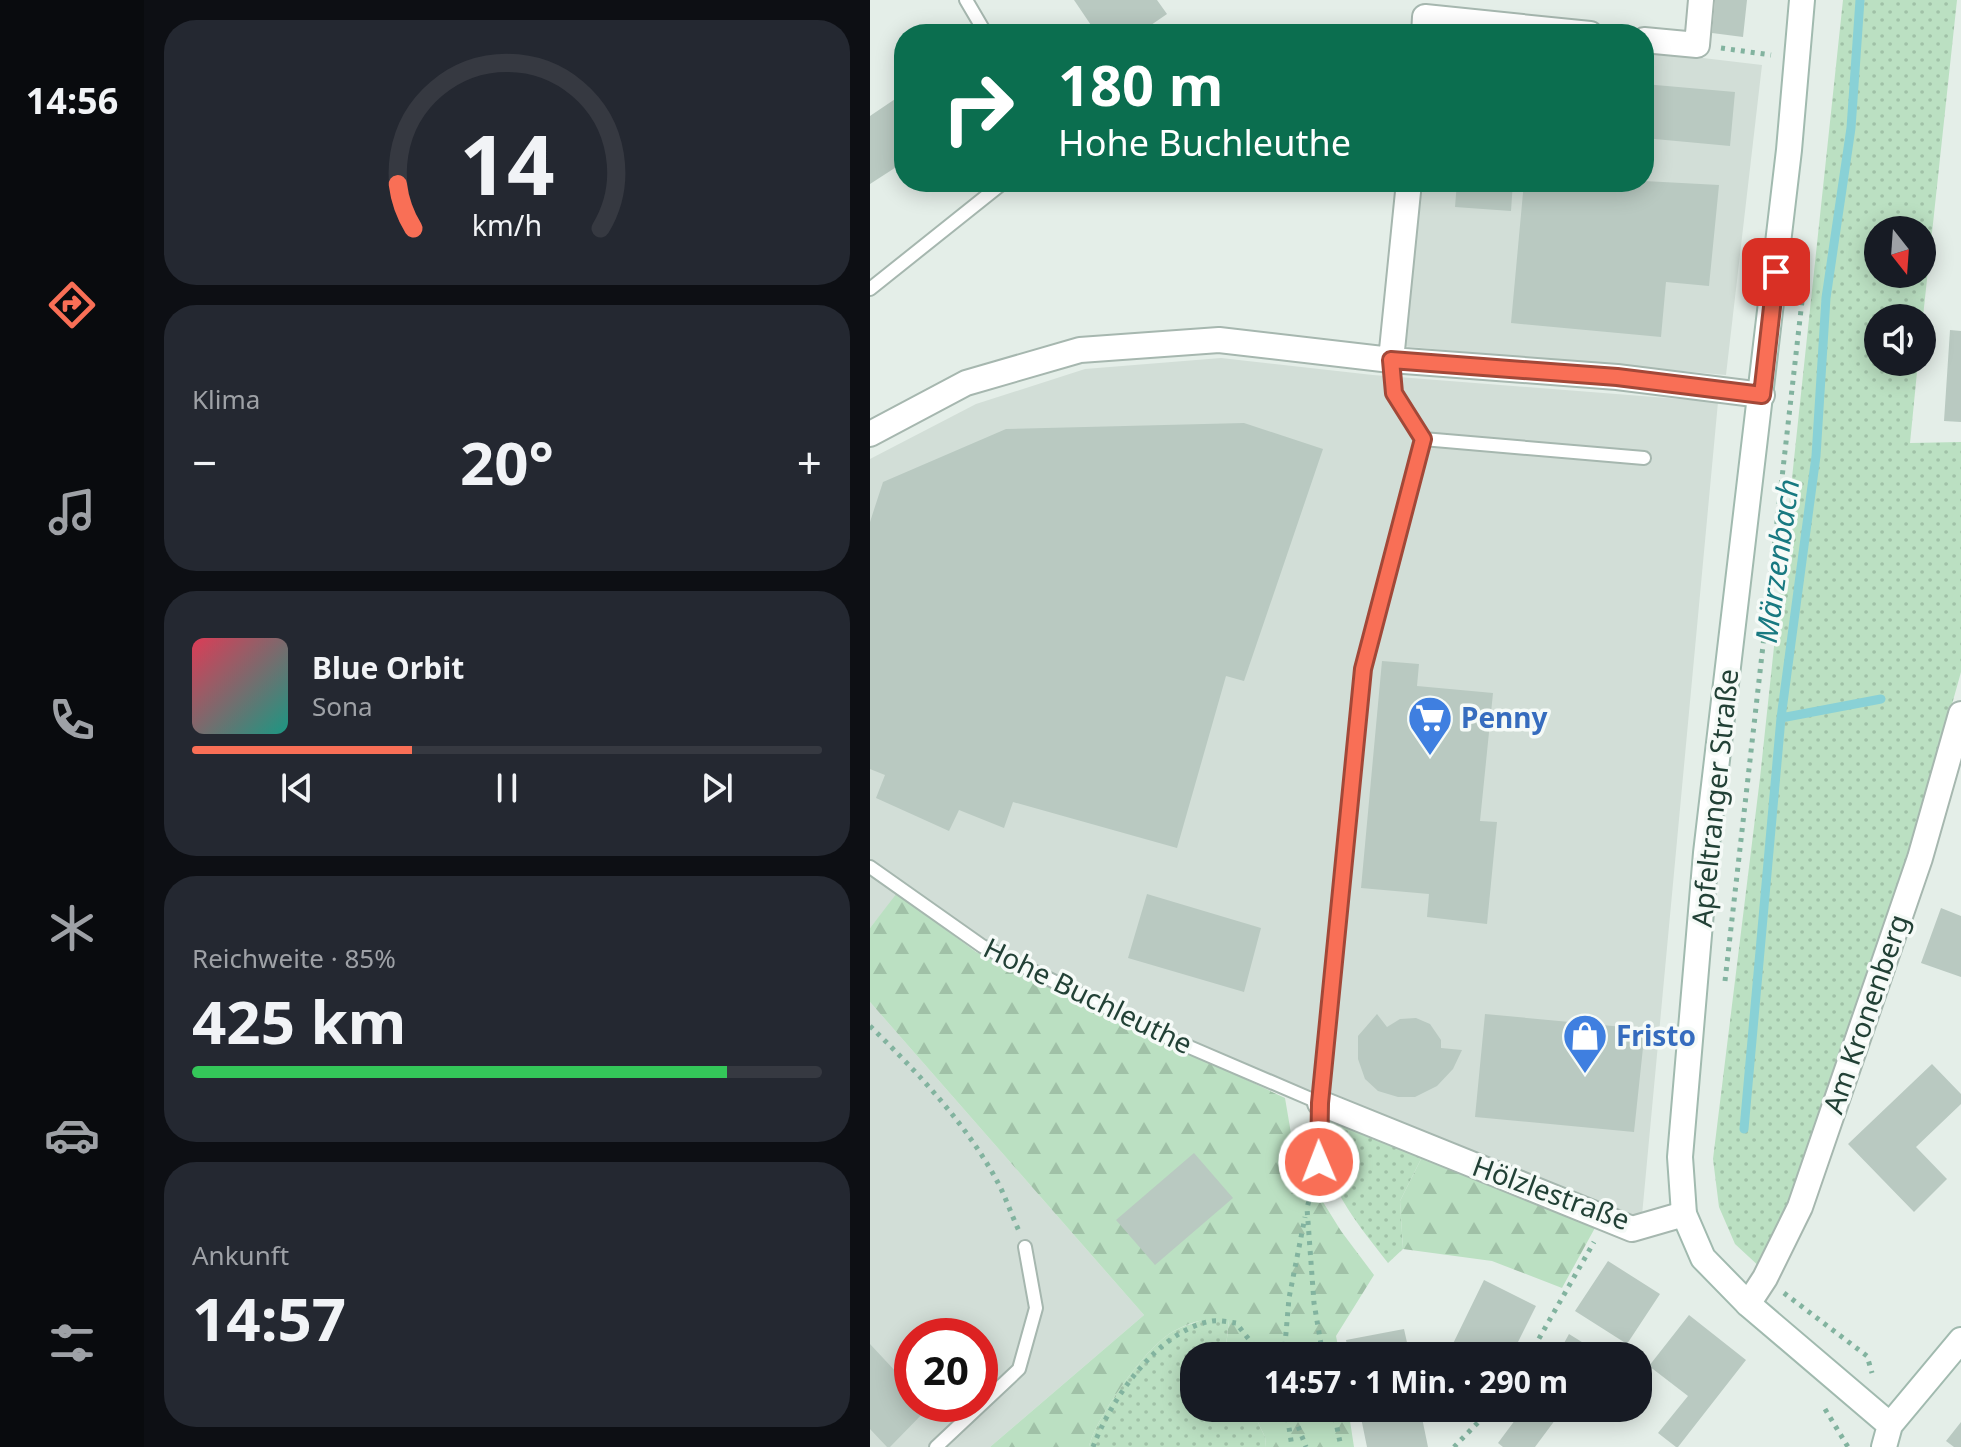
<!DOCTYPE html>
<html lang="de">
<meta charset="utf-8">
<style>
body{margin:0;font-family:"Noto Sans",sans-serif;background:#242831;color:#f1f3f6;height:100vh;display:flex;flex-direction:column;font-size:30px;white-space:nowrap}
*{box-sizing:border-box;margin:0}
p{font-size:26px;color:#9ea1a6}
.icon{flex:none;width:44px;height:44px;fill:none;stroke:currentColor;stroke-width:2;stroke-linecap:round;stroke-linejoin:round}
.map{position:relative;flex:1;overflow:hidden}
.sheet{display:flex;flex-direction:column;gap:20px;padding:20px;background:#0d0f14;width:726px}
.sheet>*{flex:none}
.guide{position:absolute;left:24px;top:24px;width:760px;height:168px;border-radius:32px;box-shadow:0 4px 20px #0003;background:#0b6e4f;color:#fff;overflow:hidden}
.needle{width:52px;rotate:163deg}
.buttons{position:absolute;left:994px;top:216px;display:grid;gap:16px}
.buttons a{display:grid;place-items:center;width:72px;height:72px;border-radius:50%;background:#171b24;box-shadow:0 4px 20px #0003;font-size:40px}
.speed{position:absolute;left:24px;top:1318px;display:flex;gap:16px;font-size:40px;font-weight:700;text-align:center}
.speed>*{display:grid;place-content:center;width:104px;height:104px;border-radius:50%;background:#171b24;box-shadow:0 4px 20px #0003;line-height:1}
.speed .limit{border:12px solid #d22;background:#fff;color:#111}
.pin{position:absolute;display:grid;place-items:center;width:68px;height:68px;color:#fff;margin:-34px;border-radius:16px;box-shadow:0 4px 12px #0006}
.me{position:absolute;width:88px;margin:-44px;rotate:359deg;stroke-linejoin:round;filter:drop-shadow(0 0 6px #0008)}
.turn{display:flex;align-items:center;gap:28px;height:168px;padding:0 32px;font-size:36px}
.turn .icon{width:104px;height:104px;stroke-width:2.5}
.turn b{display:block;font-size:56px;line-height:68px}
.big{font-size:60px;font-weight:700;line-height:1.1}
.sheet .card{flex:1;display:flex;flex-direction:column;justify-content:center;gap:12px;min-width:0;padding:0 28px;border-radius:32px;background:#242831}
.sheet .dial{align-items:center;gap:0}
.dial svg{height:208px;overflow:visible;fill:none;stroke:#363941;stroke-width:7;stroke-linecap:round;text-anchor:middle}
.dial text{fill:#f1f3f6;stroke:none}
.song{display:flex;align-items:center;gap:24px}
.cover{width:96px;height:96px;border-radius:12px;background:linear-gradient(135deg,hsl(350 70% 55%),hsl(170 70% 35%))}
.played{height:8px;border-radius:4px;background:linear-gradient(90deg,#f96f56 35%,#363941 35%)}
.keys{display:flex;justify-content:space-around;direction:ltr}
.heat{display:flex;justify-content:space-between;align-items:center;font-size:44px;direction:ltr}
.charge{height:12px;border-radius:6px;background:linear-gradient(90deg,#34c759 85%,#363941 0)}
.trip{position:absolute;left:310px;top:1342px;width:472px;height:80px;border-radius:32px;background:#171b24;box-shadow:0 4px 20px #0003;font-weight:700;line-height:80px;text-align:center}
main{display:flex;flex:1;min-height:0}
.tab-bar{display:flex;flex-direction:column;width:144px;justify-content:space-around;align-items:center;background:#090b0e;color:#9ea1a6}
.tab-bar .icon{width:56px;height:56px}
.tab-bar .current{color:#f96f56}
.tab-bar b{font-size:36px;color:#f1f3f6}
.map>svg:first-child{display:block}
.built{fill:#d2ded7;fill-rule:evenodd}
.grass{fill:url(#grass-dots);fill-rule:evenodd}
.forest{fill:url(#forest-firs)}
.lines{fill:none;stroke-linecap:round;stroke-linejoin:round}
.stream{stroke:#89d1d6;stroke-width:9}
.building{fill:#b9c9c1}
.lane-casing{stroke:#a6b7af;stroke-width:16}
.street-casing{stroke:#a6b7af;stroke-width:28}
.secondary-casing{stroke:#a1baaf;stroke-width:28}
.path{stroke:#82b39f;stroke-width:5;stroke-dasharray:4 6;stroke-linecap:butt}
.lane{stroke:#fff;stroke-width:12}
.street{stroke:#fff;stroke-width:24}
.secondary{stroke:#fff;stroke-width:24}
.route-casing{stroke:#a24838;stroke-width:20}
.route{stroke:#f96f56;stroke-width:14}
.labels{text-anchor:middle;stroke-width:7;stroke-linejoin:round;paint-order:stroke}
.shop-label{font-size:28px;font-weight:bold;fill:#366cbe;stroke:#f5faf7;text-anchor:start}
.street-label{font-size:28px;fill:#224136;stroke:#f5faf7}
.water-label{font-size:30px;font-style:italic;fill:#187981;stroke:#f5faf7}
</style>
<main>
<nav class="tab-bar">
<b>14:56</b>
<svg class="icon current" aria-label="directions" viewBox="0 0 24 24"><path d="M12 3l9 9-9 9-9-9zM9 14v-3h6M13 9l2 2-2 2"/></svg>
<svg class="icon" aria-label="music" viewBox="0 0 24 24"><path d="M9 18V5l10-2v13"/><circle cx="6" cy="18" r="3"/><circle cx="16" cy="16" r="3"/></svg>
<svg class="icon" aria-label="phone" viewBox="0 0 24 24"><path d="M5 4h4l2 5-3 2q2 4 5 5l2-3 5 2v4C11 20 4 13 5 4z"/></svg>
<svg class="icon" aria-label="climate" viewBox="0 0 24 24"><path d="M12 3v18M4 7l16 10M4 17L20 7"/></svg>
<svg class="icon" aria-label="car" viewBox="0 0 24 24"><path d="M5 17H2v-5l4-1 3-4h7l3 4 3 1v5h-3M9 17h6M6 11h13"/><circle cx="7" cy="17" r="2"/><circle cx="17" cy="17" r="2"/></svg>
<svg class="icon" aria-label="filters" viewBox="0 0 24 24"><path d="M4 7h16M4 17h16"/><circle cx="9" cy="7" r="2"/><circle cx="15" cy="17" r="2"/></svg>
</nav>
<section class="sheet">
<div class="card dial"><svg viewBox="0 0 100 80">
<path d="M14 69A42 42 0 1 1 86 69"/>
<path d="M14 69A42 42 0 0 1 8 52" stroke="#f96f56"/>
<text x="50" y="56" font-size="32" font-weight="700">14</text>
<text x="50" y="72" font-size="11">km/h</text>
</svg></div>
<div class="card"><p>Klima</p>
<div class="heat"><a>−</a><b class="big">20°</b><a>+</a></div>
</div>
<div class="card">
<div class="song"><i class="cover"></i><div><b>Blue Orbit</b><p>Sona</p></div></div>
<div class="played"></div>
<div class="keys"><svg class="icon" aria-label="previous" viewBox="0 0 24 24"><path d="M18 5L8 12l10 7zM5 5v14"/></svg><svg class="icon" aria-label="pause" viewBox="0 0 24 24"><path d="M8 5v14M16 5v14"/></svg><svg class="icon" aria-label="next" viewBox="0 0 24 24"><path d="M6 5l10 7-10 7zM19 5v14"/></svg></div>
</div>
<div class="card"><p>Reichweite · 85%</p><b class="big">425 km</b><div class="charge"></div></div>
<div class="card"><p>Ankunft</p><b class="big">14:57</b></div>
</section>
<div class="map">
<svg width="1091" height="1447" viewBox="0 0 1091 1447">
<defs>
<pattern id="grass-dots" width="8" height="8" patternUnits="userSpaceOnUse" patternTransform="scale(2)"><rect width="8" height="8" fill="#bbe0c2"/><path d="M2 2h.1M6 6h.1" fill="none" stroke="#a0c1a7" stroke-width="1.8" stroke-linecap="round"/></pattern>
<pattern id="forest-firs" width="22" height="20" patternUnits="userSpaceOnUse" patternTransform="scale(2)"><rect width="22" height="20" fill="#bbe0c2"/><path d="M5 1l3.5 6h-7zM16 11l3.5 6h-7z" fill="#a0c1a7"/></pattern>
</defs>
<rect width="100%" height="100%" fill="#e4eee8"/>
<!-- built -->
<path class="built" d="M774 51 892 65 856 375 530 346 546 182H774Z
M351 358 503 375 848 402 771 1226 453 1098 307 1034 112 940 36 883 0 928V459L106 404 215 369Z
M0 1002 274 1315 120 1447H0ZM42 1336H110V1404H42Z"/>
<!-- grass -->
<path class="grass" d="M973 0H1087L1052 326V318H1008V362H1048L1040 443 1091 442V672L1040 855 941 1149 892 1269 865 1244 849 1207 843 1159 890 778ZM1008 230H1052V274H1008Z
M463 1115 553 1155 530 1201 533 1249 518 1263C491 1227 449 1182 456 1133 456 1127 461 1120 463 1115Z
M340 1317 359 1319 355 1356H324V1408H381L395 1437 396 1447H219C226 1417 277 1345 304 1331 315 1325 328 1322 340 1317Z"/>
<!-- forest -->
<path class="forest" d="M27 893 106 952 415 1098 425 1157 471 1231 504 1275 466 1336 470 1356H355L359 1320C338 1317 323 1321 304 1331 277 1345 226 1417 219 1447H120L274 1315 0 1002V928Z
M553 1155 726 1226 692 1288 622 1261 533 1249 530 1201Z
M381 1408H478L484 1447H396L395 1437Z"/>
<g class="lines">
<!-- stream -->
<path class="stream" d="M911 718 1011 699
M874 1129 911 718 946 456 956 298 981 128 990 0"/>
</g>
<!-- building -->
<path class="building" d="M204 0H287L297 14 268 34H227Z
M845 0H877L873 37 842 33Z
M774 84 865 92 860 146 774 138Z
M34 93V162L0 184V116Z
M774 181 849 185 839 286 796 282 791 337 641 323 654 182Z
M587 182H643L641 211 585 207Z
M1080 330 1091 331V422L1074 421Z
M374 423 453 449 374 681 356 676 307 848 143 802 134 828 89 810 79 831 6 798 15 775 0 769V522L13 482 136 429Z
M512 661 549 664 547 686 623 693 610 821 627 822 617 924 557 917 559 894 491 888Z
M277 894 391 928 374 992 258 958Z
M1071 908 1091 916V977L1051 963Z
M507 1014 517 1027 530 1019 546 1018 560 1024 571 1040V1048L592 1050 583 1069 567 1086 545 1097H528L508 1091 495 1079 488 1059V1036Z
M615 1014 775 1029 764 1132 605 1117Z
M1062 1064 1091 1094V1104L1046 1147 1077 1179 1044 1212 978 1144Z
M324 1153 363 1198 285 1265 246 1220Z
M738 1261 790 1294 757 1344 705 1311Z
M614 1280 666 1306 641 1356H577Z
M819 1315 876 1360 808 1447H806L788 1433 818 1396 779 1366Z
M534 1329 540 1356H479L476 1340Z
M699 1334 728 1352 726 1356H687Z
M0 1344 42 1389V1404H57L59 1407 20 1447H17L0 1429Z
M489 1408H550L558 1447H497Z
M654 1408H694L665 1447H633L628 1443Z
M1091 1422V1447H1084L1076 1441Z"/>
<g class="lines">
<!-- lane casing -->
<g class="lane-casing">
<path id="lane" d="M96 0 116 34
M0 289 134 182
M553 439 774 458
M0 867 112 946 303 1040 450 1103
M449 1162 450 1103 493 669 553 439 524 393 521 360
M66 1447 149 1369 166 1308 155 1247"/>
</g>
<!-- street casing -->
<g class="street-casing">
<path id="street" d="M554 34 555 17 720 34
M774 40 827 45 831 0
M521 360 539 182
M0 434 96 383 210 350 349 340 521 360 747 377 892 395
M450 1103 762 1229 814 1214
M878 1304 895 1278 930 1207 1050 858 1091 714"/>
</g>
<!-- secondary casing -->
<g class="secondary-casing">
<path id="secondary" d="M932 0 919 150 836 853 810 1157 814 1214 833 1258 878 1304 1020 1425
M1014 1447 1020 1425 1091 1340"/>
</g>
<!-- path -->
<path class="path" d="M851 48 901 55
M855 981 938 248
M0 1026C47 1072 94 1121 126 1179 135 1195 141 1214 149 1231
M444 1182 437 1208 444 1303 453 1356
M914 1293 997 1356 1002 1373
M414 1356 419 1298 435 1217
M659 1356 724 1242
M416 1408 422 1447
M421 1408 436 1447
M463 1408 471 1447
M955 1409 978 1447
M223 1447C241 1399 288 1330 342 1321 349 1320 359 1322 366 1323L392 1356
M584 1447 622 1408"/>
<!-- lane -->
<use href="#lane" class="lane"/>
<!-- street -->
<use href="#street" class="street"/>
<!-- secondary -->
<use href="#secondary" class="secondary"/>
</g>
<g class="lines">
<!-- route casing -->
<g class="route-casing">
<path id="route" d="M449 1162 450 1103 493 669 553 439 524 393 521 360 747 377 892 395 906 272"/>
</g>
<!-- route -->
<use href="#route" class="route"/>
</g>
<!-- icons -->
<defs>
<g id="supermarket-pin" transform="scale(2.3)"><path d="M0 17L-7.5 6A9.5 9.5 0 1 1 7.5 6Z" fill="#3f7fe0" stroke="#f5faf7"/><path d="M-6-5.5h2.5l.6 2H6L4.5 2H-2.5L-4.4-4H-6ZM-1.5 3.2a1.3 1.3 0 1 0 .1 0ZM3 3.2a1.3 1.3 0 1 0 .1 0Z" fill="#fff"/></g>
<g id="shop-pin" transform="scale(2.3)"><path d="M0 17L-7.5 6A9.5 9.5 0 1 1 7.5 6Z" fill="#3f7fe0" stroke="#f5faf7"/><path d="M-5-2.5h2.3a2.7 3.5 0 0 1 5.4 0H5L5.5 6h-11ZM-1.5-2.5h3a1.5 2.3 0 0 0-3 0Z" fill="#fff"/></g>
</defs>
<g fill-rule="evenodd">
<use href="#supermarket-pin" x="560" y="718"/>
<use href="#shop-pin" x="715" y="1036"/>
</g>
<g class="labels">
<!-- shop labels -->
<g class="shop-label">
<text x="591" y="728">Penny</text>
<text x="746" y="1046">Fristo</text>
</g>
<!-- street labels -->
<g class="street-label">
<text transform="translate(845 798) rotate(-84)" y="10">Apfeltranger Straße</text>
<text transform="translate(218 996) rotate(26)" y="10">Hohe Buchleuthe</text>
<text transform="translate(996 1014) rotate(-71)" y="10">Am Kronenberg</text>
<text transform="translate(681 1193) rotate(20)" y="10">Hölzlestraße</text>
</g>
<!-- water labels -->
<g class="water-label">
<text transform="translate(908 561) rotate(-82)" y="10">Märzenbach</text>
</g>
</g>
</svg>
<div class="buttons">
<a><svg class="needle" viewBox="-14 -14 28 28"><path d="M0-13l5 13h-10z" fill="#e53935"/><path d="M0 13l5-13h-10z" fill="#9ea1a6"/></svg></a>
<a><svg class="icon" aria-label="sound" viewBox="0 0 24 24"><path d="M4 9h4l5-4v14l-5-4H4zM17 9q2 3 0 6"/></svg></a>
</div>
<div class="speed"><div class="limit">20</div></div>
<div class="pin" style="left:906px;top:272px;background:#d93025"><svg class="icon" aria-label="arrive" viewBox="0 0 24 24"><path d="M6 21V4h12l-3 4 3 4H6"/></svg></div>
<svg class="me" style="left:449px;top:1162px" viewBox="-20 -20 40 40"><circle r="17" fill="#f96f56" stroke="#fff" stroke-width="3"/><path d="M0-11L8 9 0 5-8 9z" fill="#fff"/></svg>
<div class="trip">14:57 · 1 Min. · 290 m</div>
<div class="guide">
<div class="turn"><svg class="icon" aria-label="right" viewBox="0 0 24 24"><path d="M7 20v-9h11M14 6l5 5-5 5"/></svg><div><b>180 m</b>Hohe Buchleuthe</div></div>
</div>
</div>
</main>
